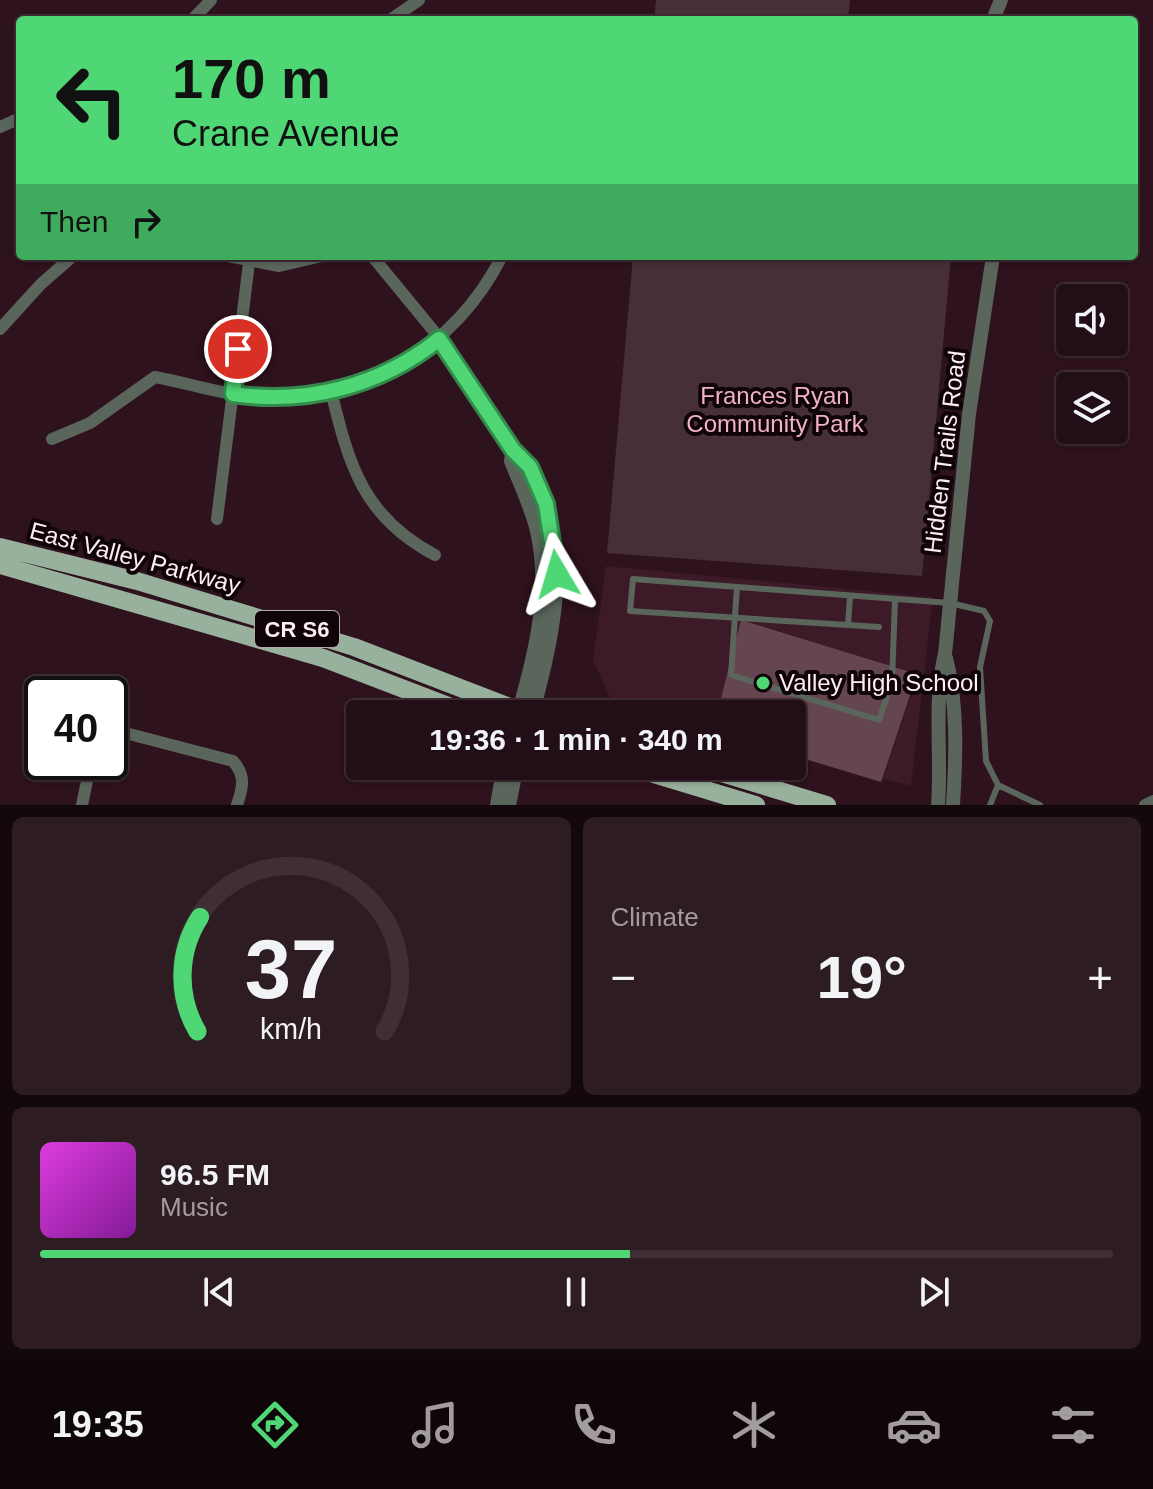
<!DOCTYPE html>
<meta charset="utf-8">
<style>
body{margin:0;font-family:Arial,sans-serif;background:#2e1c23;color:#f1f3f6;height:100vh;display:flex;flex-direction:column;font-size:30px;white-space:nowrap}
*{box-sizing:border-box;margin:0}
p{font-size:26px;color:#a29ca1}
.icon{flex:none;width:44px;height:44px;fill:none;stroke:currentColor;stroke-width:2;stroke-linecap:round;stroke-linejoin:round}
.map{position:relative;height:805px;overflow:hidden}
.details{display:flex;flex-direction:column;gap:12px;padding:12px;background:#13080c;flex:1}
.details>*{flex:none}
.banner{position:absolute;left:16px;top:16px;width:1122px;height:244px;border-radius:8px;box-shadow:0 2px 6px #0004,0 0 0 2px #3f2e35;background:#4fd675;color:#111;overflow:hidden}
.buttons{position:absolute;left:1056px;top:284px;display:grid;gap:16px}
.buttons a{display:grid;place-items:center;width:72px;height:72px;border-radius:8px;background:#220e16;box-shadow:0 2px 6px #0004,0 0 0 2px #3f2e35;font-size:40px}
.speed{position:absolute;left:24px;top:676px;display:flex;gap:16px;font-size:40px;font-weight:700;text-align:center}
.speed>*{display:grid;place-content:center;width:104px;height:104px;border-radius:50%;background:#220e16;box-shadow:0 2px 6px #0004,0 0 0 2px #3f2e35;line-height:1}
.speed .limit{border:4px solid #111;border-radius:12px;background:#fff;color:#111}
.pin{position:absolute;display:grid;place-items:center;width:68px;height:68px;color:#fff;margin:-34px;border:4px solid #fff;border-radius:50%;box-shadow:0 2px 8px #0007}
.me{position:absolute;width:88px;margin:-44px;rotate:353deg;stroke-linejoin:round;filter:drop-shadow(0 0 6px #0008)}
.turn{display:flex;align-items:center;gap:28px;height:168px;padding:0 24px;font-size:36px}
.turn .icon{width:104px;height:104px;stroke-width:2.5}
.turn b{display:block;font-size:56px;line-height:68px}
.then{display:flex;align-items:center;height:76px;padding:0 24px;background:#0003;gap:16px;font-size:30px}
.big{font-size:60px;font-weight:700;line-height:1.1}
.details .card{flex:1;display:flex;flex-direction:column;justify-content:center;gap:12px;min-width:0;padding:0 28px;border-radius:12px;background:#2e1c23}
.details .dial{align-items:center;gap:0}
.dial svg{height:208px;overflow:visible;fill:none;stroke:#3f2e35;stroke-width:7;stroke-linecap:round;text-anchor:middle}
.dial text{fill:#f1f3f6;stroke:none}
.song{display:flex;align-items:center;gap:24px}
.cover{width:96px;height:96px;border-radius:12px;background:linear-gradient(135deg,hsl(300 70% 55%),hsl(290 70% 35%))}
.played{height:8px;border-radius:4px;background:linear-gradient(90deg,#4fd675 55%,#3f2e35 55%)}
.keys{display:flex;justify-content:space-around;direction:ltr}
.heat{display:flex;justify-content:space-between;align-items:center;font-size:44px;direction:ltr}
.details .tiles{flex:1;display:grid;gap:12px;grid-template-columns:1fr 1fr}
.card:last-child{grid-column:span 2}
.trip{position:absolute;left:346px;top:700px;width:460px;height:80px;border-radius:8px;background:#220e16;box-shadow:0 2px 6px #0004,0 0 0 2px #3f2e35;font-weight:700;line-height:80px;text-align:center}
.tab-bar{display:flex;height:128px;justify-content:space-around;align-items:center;background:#0e0609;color:#a29ca1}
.tab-bar .icon{width:56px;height:56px}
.tab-bar .current{color:#4fd675}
.tab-bar b{font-size:36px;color:#f1f3f6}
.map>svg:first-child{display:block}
.built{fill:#3c1a27}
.green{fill:#472f37}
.building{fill:#65454f}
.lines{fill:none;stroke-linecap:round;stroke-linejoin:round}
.service{stroke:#5a665c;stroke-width:6}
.minor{stroke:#5a665c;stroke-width:12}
.tertiary{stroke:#5a665c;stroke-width:14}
.primary{stroke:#98b19c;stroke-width:18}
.route-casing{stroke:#338b4c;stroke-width:20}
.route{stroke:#4fd675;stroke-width:14}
.poi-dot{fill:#4fd675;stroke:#0f0407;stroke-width:3}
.labels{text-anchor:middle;stroke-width:8;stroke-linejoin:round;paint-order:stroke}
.shield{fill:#0f0407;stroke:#b6a7ac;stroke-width:2}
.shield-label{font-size:22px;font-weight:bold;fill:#feedf2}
.park-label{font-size:24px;fill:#f1b1c6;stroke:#0f0407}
.street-label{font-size:24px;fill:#feedf2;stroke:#0f0407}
.poi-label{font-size:24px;fill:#feedf2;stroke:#0f0407;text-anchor:start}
</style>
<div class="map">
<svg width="1153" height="805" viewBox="0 0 1153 805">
<rect width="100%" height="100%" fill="#2e121d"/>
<!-- built -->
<path class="built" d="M606 566 933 597 911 786 792 754V714H641L614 707 593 660Z"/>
<!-- green -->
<path class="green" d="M656 0H850L848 20H654Z
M633 256H951L922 576 607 553Z"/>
<!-- building -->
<path class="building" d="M741 620 917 674 881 782 792 755V714H717Z"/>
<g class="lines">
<!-- service -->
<path class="service" d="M737 587 731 675 879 720 892 682 895 599
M848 625 850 596
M879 627 630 611 633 579 950 603 984 611 990 621 980 667 986 761 998 785
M990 805 998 785 1040 805"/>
<!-- minor -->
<path class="minor" d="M192 20 211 0
M390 20 419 0
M0 127 20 118
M228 256 279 266 322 256
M372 256 437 335 513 450
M0 329 41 284 73 256
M331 391C349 465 363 517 435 555
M52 439 90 423 155 377C189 383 222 395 257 397 361 404 455 349 502 256
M217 519 249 263
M110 729 233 761C246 776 243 787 237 805
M82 805 91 762
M1145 805 1153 801"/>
<!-- tertiary -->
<path class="tertiary" d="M993 20 1001 0
M513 450C528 460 533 474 540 490 570 564 553 640 532 714
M513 450 511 461C520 484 531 506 537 531 551 592 535 655 518 714
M946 658C958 705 956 757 953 805
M497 805 504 766
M509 805 517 766
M938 805C942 755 933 702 945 654L969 414 993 256"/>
<!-- primary -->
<path class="primary" d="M0 547 137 581 354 647 528 714
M0 565 323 658 469 714
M627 766 756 805
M698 766 827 805"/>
</g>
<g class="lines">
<!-- route casing -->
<g class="route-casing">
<path id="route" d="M238 349 233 394C306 405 381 386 439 339L513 450 530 467 546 504 557 574"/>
</g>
<!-- route -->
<use href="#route" class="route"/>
</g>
<!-- markers -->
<circle class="poi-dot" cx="763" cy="683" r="8"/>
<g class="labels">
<!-- shield labels -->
<rect class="shield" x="255" y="611" width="84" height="36" rx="6"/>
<g class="shield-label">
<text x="297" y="637">CR S6</text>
</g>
<!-- park labels -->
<g class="park-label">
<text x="775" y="404">Frances Ryan<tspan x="775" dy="28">Community Park</tspan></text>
</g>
<!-- street labels -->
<g class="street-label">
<text transform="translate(945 452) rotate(-83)" y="8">Hidden Trails Road</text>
<text transform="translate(135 558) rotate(15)" y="8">East Valley Parkway</text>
</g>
<!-- poi labels -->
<g class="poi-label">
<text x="779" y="691">Valley High School</text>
</g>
</g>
</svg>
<div class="buttons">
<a><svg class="icon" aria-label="sound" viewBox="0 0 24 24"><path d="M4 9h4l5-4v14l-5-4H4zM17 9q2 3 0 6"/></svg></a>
<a><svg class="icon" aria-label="layers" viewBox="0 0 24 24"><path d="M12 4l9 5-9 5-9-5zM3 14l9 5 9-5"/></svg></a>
</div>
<div class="speed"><div class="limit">40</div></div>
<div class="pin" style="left:238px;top:349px;background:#d93025"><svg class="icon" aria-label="arrive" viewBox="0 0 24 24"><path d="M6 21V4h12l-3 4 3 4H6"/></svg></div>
<svg class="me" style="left:557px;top:574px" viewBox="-20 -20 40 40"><path d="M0-17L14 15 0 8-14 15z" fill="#4fd675" stroke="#fff" stroke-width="4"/></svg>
<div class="trip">19:36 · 1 min · 340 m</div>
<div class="banner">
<div class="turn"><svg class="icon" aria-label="left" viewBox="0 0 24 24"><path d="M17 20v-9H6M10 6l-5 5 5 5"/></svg><div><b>170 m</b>Crane Avenue</div></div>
<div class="then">Then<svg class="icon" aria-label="right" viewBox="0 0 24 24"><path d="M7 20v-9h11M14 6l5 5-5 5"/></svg></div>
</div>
</div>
<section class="details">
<div class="tiles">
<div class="card dial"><svg viewBox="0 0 100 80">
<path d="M14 69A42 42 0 1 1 86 69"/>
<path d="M14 69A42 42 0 0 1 15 25" stroke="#4fd675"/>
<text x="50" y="56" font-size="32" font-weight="700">37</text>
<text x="50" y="72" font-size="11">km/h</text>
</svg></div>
<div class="card"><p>Climate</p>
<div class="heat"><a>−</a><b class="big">19°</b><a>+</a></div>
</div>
<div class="card">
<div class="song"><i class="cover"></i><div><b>96.5 FM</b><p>Music</p></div></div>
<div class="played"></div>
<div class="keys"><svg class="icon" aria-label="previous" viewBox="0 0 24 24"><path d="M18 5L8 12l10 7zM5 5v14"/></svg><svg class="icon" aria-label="pause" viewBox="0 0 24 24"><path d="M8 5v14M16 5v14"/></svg><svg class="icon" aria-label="next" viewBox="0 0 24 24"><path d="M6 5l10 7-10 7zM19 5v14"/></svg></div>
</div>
</div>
</section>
<nav class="tab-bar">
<b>19:35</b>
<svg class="icon current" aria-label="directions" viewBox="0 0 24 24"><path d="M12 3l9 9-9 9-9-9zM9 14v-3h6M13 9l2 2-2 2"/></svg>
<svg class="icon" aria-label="music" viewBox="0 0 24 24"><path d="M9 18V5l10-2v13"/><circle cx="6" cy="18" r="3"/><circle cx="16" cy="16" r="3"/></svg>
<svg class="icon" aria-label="phone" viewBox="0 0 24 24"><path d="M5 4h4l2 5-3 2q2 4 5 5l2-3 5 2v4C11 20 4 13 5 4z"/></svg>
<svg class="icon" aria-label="climate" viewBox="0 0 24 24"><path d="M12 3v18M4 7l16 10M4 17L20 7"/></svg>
<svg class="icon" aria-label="car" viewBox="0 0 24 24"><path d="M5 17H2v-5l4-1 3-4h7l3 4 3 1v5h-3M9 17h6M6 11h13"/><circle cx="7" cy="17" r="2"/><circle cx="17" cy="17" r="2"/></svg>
<svg class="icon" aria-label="filters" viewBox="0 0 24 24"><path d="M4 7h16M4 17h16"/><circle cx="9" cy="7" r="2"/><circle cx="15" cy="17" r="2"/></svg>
</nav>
